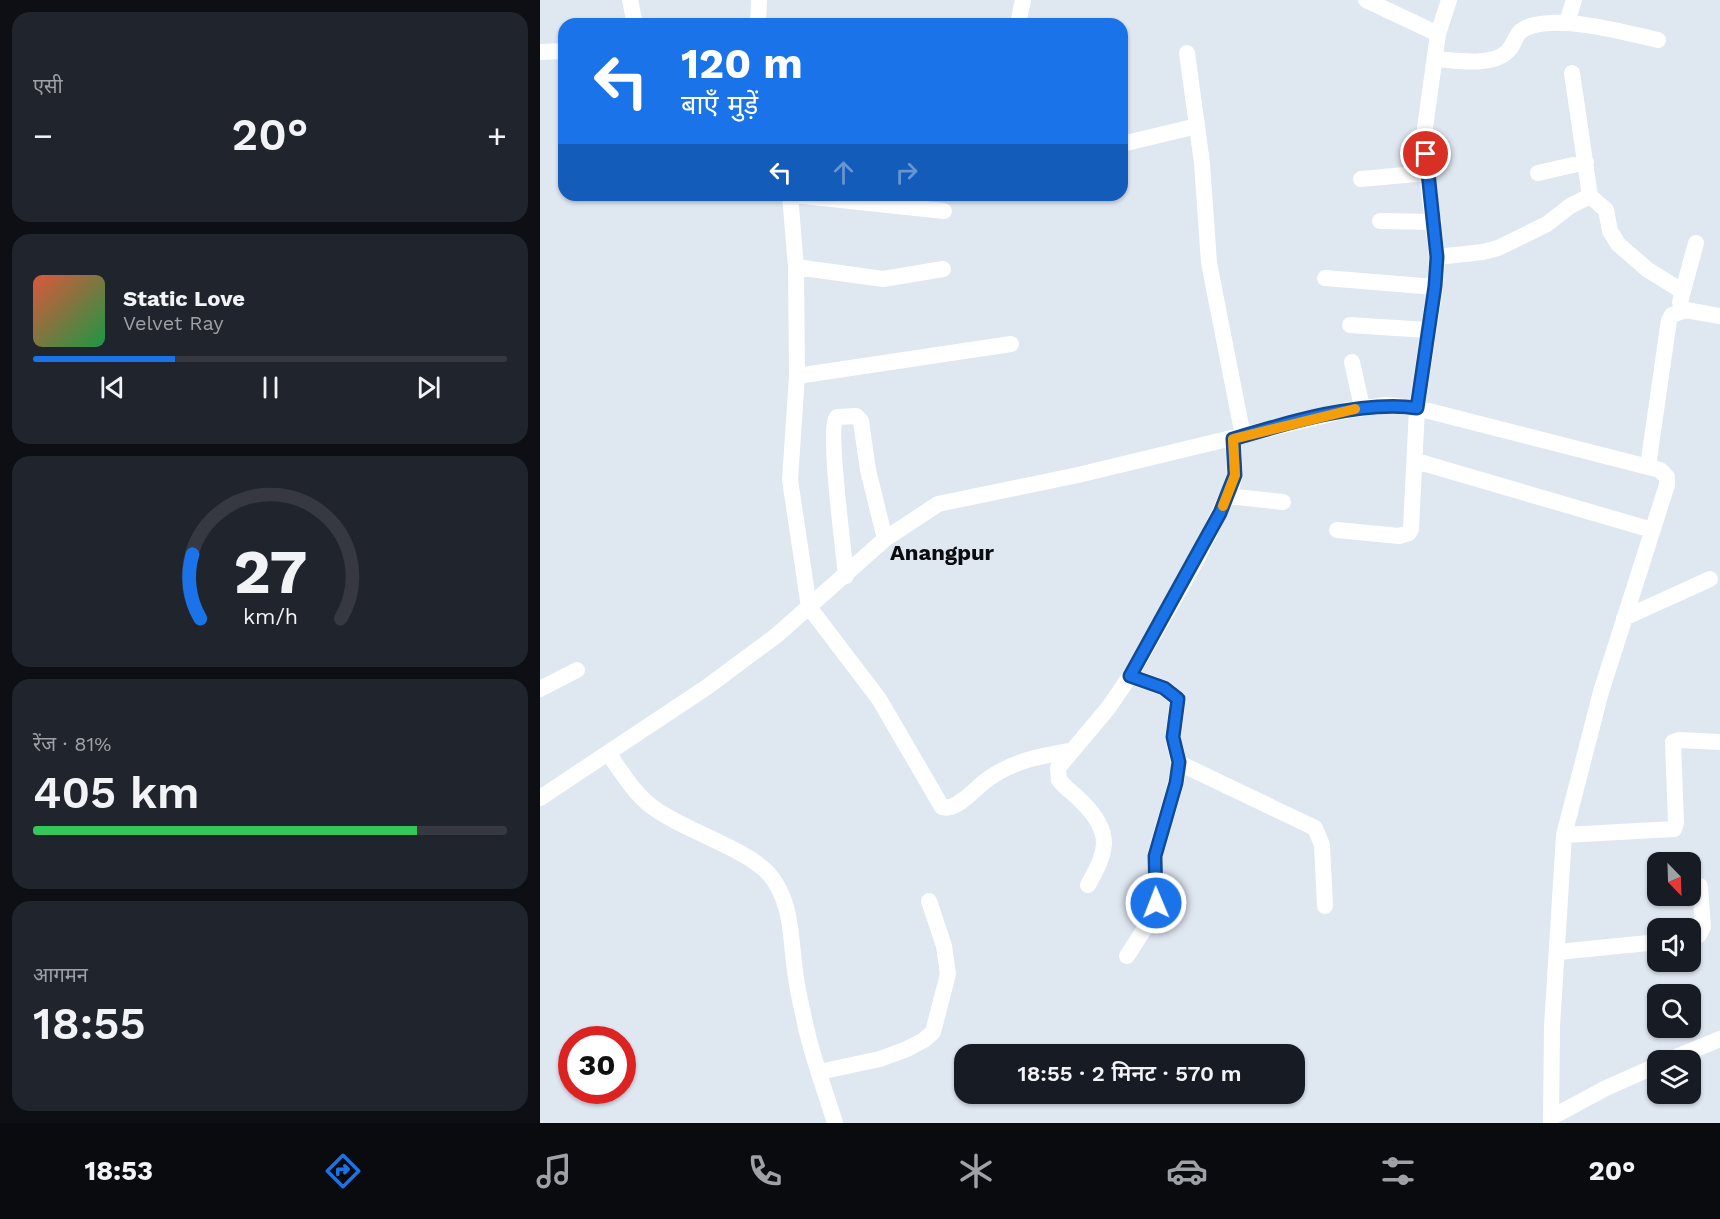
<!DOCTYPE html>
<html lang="hi">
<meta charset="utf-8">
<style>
body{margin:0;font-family:"Work Sans","Noto Sans Devanagari",sans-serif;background:#20242c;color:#f1f3f6;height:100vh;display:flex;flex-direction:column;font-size:22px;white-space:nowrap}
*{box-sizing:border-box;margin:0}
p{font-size:20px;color:#9ea1a6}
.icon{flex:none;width:33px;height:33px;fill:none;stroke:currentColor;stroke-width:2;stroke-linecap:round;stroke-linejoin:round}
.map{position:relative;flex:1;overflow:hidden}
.details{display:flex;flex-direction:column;gap:12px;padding:12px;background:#0d0f14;width:540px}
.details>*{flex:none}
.banner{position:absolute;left:18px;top:18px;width:570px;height:183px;border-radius:18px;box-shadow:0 2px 4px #0004;background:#1a73e8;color:#fff;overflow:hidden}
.needle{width:39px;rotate:157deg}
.fabs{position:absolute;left:1107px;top:852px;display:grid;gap:12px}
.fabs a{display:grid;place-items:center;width:54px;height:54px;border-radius:12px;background:#171b24;box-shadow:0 2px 4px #0004;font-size:30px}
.speed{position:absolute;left:18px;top:1026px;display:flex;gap:12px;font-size:30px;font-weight:700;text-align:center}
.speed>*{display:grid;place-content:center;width:78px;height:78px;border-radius:50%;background:#171b24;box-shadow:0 2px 4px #0004;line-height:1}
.speed .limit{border:9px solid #d22;background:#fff;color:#111}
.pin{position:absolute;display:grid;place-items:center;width:51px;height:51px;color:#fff;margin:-26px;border:3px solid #fff;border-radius:50%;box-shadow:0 2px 6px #0007}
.me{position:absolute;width:66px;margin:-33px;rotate:359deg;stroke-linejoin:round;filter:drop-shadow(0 0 4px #0008)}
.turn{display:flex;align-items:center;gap:21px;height:126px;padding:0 24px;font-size:27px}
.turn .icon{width:78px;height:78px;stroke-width:2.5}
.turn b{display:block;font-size:42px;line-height:51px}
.lanes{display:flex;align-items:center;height:57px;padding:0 24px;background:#0003;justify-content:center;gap:30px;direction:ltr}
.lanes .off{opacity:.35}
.big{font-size:45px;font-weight:600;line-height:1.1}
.details .widget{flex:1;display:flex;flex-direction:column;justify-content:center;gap:9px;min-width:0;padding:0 21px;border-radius:18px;background:#20242c}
.details .dial{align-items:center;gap:0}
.dial svg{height:156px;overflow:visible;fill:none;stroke:#363941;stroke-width:7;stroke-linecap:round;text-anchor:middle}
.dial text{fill:#f1f3f6;stroke:none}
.song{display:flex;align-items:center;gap:18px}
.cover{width:72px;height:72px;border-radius:9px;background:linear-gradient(135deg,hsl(10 70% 55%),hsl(140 70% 35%))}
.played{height:6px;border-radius:3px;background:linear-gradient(90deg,#1a73e8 30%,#363941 30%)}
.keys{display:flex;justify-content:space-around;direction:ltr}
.heat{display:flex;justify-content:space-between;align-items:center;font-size:33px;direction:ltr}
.charge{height:9px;border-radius:4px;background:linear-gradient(90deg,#34c759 81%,#363941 0)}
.trip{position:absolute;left:414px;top:1044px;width:351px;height:60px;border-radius:18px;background:#171b24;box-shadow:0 2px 4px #0004;font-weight:600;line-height:60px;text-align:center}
.menu{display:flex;height:96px;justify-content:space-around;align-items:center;background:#090b0e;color:#9ea1a6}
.menu .icon{width:42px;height:42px}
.menu .current{color:#1a73e8}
.menu b{font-size:27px;color:#f1f3f6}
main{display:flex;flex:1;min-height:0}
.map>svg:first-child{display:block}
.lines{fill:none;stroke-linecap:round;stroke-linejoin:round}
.minor{stroke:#fff;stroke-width:16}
.route-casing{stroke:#114b97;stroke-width:15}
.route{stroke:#1a73e8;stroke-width:10}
.slow{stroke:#f59e0b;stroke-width:10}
.labels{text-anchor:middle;stroke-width:4.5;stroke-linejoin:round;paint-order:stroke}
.district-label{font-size:22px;font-weight:bold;fill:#0a0c0f;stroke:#dfe7f1}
</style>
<main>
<section class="details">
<div class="widget"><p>एसी</p>
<div class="heat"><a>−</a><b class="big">20°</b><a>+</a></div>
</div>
<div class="widget">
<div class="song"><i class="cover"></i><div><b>Static Love</b><p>Velvet Ray</p></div></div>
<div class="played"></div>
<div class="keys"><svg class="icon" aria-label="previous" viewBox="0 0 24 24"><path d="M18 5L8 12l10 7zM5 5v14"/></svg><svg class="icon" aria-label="pause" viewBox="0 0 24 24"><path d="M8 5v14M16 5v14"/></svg><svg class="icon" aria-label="next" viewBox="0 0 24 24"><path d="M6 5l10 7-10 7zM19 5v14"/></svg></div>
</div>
<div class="widget dial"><svg viewBox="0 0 100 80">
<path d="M14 69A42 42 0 1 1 86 69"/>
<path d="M14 69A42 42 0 0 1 10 36" stroke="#1a73e8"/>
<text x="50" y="56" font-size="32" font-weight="700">27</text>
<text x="50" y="72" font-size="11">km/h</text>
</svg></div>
<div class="widget"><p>रेंज · 81%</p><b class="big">405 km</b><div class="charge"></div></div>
<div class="widget"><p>आगमन</p><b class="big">18:55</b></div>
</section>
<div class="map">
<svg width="1180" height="1123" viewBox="0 0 1180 1123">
<rect width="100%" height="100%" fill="#dfe7f1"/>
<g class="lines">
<!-- minor -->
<path class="minor" d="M90 0 95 24
M826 0 898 34
M1027 22 1034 0
M218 24 219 0
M478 24 483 0
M0 52 24 51
M647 53 662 163 669 263 703 436
M895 59C915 60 951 67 967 52 978 42 972 32 991 26 1025 16 1083 32 1118 40
M1032 73 1050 196 1066 210 1070 231 1078 244 1108 270 1142 291
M582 144 657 126
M998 173 1046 162
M821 179 887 173
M250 195 256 267 257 376 250 480 269 607 339 699 402 807C417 812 436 787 448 779 473 761 500 756 530 751
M254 195 404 211
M840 221 894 222
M897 257 943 252 958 248 1007 224 1030 206 1050 196
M256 267 343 279 403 269
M785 278 895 287
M1140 302 1156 243
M810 325 887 330
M812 362 822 407
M257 376 471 344
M876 461 1112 530
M1108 466 1129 320 1132 315 1146 310 1180 316
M687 496 743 502
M797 530 859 536 869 533 871 529 877 408 895 287 897 257 887 173 885 128 898 34 909 0
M306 576C304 553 287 427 297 417L316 416 321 421 328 470 345 539
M1084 618 1170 579
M0 689 37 670
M68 753C81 771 93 792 111 806 142 830 206 848 229 874 254 903 250 943 256 978 258 993 262 1008 265 1023 272 1057 285 1090 295 1123
M639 763 775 828 782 845 785 906
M0 798 167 687 237 635 345 539 398 504 538 475 803 411 846 405 877 408 1120 470 1127 477V485L1061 692 1024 835 1012 1026 1011 1123
M1024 835 1134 829 1136 823 1133 742 1139 740 1180 742
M548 885C566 853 574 834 543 803 536 795 526 789 519 780L518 768 569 707 590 676 656 561 692 486 695 475 693 439
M1150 938 1159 935 1163 927 1160 886
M1018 952 1118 942
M587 956 609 922 616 903 615 856 636 783 639 763 633 737 638 699 624 688 590 676
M1129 1060 1180 1039
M279 1072 340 1059 367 1049 384 1040 393 1032 408 974 404 946 389 901
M1012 1117 1066 1088 1118 1065"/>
</g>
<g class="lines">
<!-- route casing -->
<g class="route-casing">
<path id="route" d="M616 903 615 856 636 783 639 762 633 737 638 699 624 688 590 676 680 513 695 475 693 439C746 423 822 400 877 408L895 286 897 257 886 154"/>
</g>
<!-- route -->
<use href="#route" class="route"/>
<!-- slow -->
<path class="slow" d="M683 506 695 475 693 439 815 409"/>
</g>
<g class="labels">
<!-- district labels -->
<g class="district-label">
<text x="402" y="560">Anangpur</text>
</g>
</g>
</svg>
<div class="fabs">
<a><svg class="needle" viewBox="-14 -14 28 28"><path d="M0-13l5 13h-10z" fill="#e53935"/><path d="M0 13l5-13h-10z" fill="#9ea1a6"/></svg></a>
<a><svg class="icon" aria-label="sound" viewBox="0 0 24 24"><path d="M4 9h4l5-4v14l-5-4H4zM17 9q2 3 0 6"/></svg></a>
<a><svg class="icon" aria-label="search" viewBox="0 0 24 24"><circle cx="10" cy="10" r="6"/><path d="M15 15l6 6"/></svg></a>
<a><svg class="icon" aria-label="layers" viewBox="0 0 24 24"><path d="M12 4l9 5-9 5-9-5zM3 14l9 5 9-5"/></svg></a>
</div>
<div class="speed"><div class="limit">30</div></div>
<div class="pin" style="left:886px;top:154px;background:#d93025"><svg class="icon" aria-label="arrive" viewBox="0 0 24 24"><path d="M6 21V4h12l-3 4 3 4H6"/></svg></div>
<svg class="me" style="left:616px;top:903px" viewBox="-20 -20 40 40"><circle r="17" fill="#1a73e8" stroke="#fff" stroke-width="3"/><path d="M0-11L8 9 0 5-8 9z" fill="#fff"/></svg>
<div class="trip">18:55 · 2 मिनट · 570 m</div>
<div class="banner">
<div class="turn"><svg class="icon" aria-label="left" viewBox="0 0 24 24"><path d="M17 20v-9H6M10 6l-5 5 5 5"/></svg><div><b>120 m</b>बाएँ मुड़ें</div></div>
<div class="lanes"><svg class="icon" aria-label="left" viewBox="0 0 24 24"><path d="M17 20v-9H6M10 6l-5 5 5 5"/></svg><svg class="icon off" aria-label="ahead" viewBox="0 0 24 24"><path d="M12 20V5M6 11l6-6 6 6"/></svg><svg class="icon off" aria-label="right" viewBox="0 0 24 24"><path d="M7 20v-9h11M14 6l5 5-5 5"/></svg></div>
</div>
</div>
</main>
<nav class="menu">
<b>18:53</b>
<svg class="icon current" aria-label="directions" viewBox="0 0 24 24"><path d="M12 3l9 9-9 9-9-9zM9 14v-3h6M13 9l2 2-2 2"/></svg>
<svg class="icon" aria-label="music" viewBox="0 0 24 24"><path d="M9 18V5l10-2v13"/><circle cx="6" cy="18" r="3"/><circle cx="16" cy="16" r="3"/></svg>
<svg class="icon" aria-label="phone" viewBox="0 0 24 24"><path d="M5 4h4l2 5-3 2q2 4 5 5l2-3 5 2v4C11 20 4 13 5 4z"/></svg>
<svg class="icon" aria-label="climate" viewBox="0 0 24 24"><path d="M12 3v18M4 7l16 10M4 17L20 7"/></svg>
<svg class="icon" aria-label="car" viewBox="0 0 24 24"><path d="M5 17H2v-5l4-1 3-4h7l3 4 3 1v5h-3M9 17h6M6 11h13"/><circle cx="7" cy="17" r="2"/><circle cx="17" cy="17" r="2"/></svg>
<svg class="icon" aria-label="filters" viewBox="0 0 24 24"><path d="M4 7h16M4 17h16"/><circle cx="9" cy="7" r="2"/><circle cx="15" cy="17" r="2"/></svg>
<b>20°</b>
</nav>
